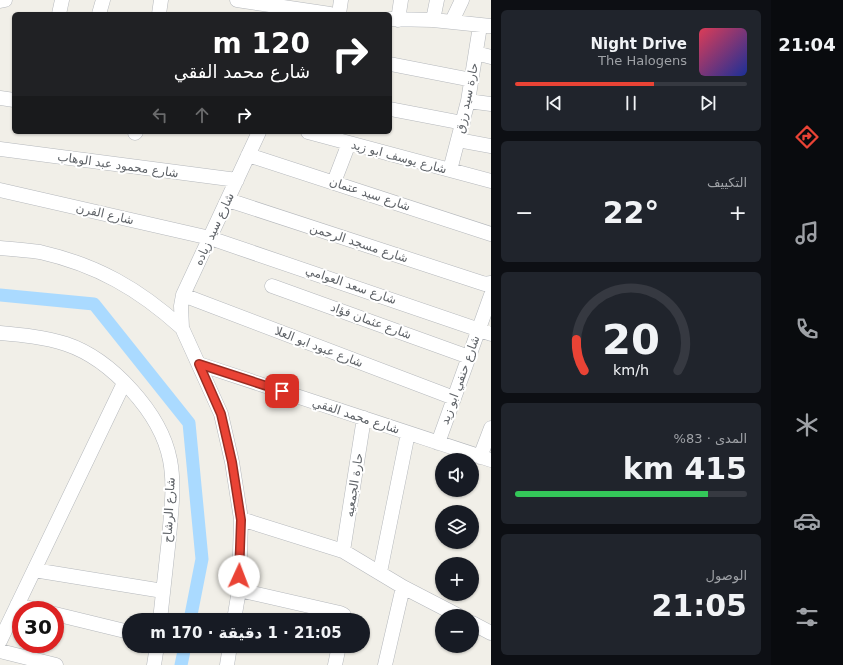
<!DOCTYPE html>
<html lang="ar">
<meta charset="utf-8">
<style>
body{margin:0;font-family:"DejaVu Sans","Noto Naskh Arabic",sans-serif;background:#20242c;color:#f1f3f6;direction:rtl;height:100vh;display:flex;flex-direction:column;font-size:15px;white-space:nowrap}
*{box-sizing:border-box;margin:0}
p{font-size:13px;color:#9ea1a6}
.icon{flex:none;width:22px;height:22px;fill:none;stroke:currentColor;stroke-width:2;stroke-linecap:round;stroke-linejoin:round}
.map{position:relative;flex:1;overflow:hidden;direction:ltr}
.sheet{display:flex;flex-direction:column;gap:10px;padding:10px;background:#0d0f14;width:280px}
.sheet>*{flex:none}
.hud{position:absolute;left:12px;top:12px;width:380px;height:122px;border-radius:6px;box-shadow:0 1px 3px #0004;direction:rtl;background:#202124;color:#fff;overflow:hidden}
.tools{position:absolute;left:435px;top:453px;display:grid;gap:8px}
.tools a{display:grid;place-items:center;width:44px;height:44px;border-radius:50%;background:#171b24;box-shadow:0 1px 3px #0004;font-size:20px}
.speed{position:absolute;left:12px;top:601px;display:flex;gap:8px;font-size:20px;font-weight:700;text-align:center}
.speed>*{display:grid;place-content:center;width:52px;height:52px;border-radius:50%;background:#171b24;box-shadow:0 1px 3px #0004;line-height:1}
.speed .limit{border:6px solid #d22;background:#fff;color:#111}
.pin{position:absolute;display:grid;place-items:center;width:34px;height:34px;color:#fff;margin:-17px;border-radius:8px;box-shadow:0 2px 6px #0006}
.me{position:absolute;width:44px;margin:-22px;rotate:2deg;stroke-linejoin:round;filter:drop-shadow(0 0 3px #0008)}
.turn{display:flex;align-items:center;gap:14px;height:84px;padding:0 16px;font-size:18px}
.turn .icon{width:52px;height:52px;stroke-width:2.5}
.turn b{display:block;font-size:28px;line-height:34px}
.lanes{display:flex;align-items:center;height:38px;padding:0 16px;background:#0003;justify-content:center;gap:20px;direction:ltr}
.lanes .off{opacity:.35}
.big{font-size:30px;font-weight:700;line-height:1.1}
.sheet .widget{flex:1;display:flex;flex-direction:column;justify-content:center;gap:6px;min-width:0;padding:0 14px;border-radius:6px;background:#20242c}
.sheet .dial{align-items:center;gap:0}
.dial svg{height:104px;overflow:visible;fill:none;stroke:#363941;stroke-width:7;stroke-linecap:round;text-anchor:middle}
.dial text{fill:#f1f3f6;stroke:none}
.song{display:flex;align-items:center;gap:12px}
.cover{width:48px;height:48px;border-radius:6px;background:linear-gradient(135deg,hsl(350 70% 55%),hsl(230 70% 35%))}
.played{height:4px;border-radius:2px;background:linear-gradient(90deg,#ea4335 60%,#363941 60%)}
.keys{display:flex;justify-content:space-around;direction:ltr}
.heat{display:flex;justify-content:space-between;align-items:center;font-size:22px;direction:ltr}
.charge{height:6px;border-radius:3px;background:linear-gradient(90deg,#34c759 83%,#363941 0)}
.trip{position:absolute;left:122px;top:613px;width:248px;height:40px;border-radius:20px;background:#171b24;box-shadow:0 1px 3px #0004;font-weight:700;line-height:40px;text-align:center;direction:rtl}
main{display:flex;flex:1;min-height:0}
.menu{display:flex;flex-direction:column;width:72px;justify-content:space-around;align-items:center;background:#090b0e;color:#9ea1a6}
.menu .icon{width:28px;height:28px}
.menu .selected{color:#ea4335}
.menu b{font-size:18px;color:#f1f3f6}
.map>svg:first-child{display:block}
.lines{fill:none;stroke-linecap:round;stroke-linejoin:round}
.canal{stroke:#aadaff;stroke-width:13}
.minor-casing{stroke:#b5b8bc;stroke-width:15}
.minor{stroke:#fff;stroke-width:14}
.route-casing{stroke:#982c22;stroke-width:10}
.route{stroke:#ea4335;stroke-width:7}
.labels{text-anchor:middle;stroke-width:4;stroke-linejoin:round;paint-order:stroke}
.street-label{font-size:12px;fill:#5f6368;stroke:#fff}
</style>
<main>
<nav class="menu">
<b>21:04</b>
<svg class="icon selected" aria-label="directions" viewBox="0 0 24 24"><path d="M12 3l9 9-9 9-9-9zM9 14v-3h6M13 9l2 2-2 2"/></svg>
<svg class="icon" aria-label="music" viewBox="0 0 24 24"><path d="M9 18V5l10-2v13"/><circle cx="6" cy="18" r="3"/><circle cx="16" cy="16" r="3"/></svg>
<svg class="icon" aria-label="phone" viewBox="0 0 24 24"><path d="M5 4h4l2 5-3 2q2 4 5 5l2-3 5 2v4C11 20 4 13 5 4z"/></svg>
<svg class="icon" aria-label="climate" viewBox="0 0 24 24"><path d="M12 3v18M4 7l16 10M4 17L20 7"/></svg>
<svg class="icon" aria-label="car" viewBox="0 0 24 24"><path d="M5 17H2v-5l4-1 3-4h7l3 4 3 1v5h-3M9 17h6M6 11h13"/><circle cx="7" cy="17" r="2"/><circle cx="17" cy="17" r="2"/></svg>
<svg class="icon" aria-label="filters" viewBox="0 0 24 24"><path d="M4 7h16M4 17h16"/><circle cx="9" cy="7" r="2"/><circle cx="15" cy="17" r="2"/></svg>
</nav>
<section class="sheet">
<div class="widget">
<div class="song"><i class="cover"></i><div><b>Night Drive</b><p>The Halogens</p></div></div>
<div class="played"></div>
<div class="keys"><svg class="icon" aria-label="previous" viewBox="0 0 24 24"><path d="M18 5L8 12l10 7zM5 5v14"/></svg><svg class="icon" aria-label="pause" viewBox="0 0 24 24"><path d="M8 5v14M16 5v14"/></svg><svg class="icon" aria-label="next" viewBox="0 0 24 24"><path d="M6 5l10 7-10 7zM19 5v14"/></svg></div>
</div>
<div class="widget"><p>التكييف</p>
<div class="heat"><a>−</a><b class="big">22°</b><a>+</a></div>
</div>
<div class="widget dial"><svg viewBox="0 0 100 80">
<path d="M14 69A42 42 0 1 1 86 69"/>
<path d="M14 69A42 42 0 0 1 8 45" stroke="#ea4335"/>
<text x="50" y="56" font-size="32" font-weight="700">20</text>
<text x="50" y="72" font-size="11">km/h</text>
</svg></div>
<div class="widget"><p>المدى · 83%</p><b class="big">415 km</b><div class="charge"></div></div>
<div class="widget"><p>الوصول</p><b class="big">21:05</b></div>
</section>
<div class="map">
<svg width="491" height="665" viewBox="0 0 491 665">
<rect width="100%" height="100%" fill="#f1efe8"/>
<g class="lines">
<!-- canal -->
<path class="canal" d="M0 295 94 304 189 423 202 559 190 620
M181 665 185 646"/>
<!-- minor casing -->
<g class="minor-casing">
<path id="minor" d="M237 0 330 14
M0 1 5 0
M59 14 62 0
M99 14 103 0
M159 14 161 0
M339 14 341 0
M390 19 433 20 491 26
M398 20 401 0
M433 20 437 0
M452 21 462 0
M476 53 491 57
M390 64 472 80
M0 98 14 100
M468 101 491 104
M390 109 463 123
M308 132 491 181
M135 133 136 132
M458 140 491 146
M0 149 237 180
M248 155 491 234
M450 170 468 101 480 26
M334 182 349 143
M0 190 210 238 491 334
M228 200 485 284 491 283
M0 248C13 249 27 250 40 252 97 265 139 289 182 328
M272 286 469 357
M183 295 454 398
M0 333C22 335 44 337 66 344 111 359 161 413 170 460 175 486 171 512 169 538 166 566 163 593 160 620
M199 364 491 460
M438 443 491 295
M480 457 491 428
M241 519 343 551 403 587 459 616
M343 551 364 418
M34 570 163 591
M380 572 408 433
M239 590 340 613 344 615 345 620
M17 605 37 610
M55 614 129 632
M234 620 239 590 241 519 232 462 221 414 182 328 181 306 183 295 259 132
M472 623 491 633
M0 641 124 383
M0 651 56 665
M154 665 157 646
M227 665 230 646
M335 665 339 646
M385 665 403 587"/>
</g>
<!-- minor -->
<use href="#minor" class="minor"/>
</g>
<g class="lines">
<!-- route casing -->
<g class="route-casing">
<path id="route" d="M239 576 241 520 232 462 221 414 199 364 282 391"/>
</g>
<!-- route -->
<use href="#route" class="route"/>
</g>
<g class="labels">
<!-- street labels -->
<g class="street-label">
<text transform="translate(467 98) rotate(-78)" y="4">حارة سيد رزق</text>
<text transform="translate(399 157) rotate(15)" y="4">شارع يوسف ابو زيد</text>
<text transform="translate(118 165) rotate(8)" y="4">شارع محمود عبد الوهاب</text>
<text transform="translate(370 194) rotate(18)" y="4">شارع سيد عتمان</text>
<text transform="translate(105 214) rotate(13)" y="4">شارع الفرن</text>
<text transform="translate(214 229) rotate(-65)" y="4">شارع سيد زياده</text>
<text transform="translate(359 243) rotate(18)" y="4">شارع مسجد الرحمن</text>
<text transform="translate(351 285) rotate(19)" y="4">شارع سعد العوامي</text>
<text transform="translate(371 321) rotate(20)" y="4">شارع عثمان فؤاد</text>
<text transform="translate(319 347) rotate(21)" y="4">شارع عبود ابو العلا</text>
<text transform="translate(460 380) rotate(-70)" y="4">شارع حنفي ابو زيد</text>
<text transform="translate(356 416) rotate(18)" y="4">شارع محمد الفقي</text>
<text transform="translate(354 485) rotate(-81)" y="4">حارة الجمعيه</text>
<text transform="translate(169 510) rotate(-87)" y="4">شارع الرشاح</text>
</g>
</g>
</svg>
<div class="tools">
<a><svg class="icon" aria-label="sound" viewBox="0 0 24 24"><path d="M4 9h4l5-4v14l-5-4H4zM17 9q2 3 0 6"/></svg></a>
<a><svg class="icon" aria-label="layers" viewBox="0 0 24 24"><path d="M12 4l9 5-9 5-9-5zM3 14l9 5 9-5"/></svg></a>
<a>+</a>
<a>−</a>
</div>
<div class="speed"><div class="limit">30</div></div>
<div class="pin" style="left:282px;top:391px;background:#d93025"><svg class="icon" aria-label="arrive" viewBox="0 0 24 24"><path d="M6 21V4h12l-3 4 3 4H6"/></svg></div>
<svg class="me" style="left:239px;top:576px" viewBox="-20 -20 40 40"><circle r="19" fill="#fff"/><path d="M0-13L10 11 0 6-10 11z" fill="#ea4335"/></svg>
<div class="trip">21:05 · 1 دقيقة · 170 m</div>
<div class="hud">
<div class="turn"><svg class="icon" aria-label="right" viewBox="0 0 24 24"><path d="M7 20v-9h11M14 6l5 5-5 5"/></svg><div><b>120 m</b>شارع محمد الفقي</div></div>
<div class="lanes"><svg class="icon off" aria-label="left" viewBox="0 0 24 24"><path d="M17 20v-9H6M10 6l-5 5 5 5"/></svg><svg class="icon off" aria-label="ahead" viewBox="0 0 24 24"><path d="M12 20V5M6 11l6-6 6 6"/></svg><svg class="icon" aria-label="right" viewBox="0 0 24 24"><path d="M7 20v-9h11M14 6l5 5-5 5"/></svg></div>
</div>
</div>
</main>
